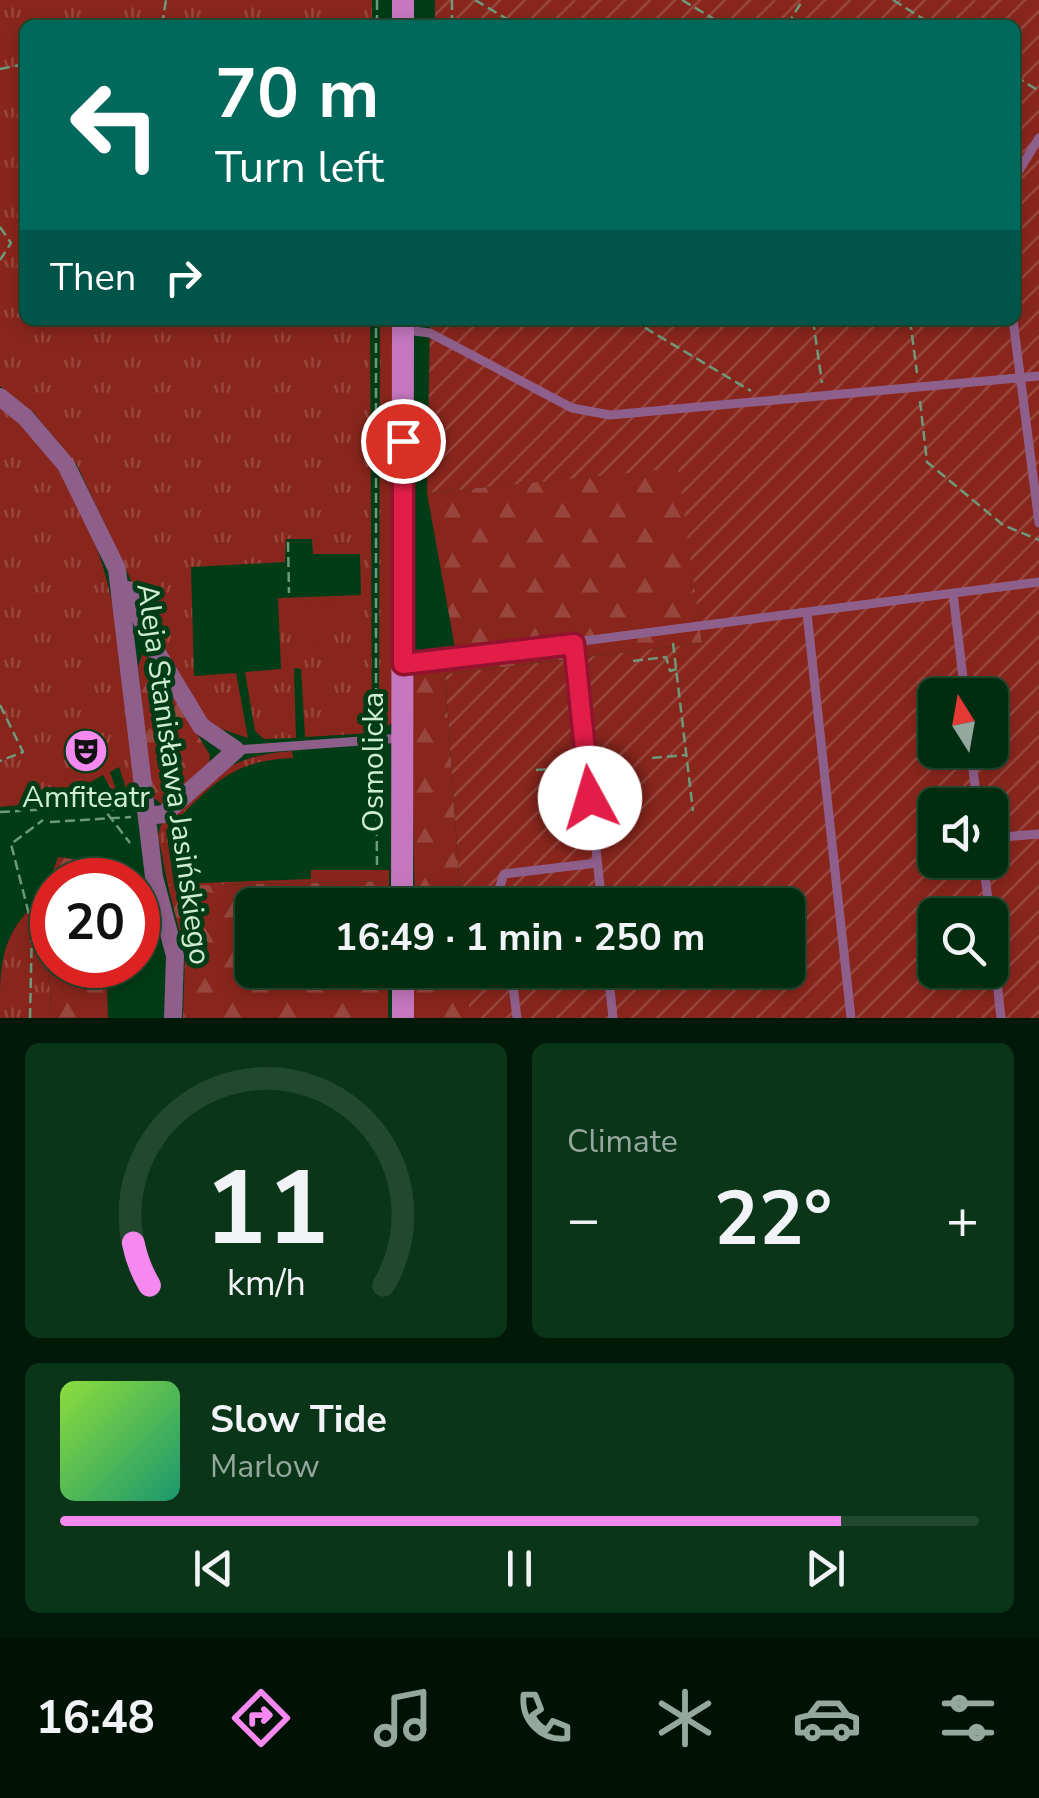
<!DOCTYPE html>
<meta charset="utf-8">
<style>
body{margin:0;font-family:"Nunito Sans",sans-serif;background:#0a3519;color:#f1f3f6;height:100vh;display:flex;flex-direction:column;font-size:38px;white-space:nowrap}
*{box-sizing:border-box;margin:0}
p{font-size:32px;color:#95a89f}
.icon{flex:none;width:55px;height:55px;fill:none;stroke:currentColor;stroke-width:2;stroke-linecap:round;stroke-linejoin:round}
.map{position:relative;height:1018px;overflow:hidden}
.panel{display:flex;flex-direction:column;gap:25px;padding:25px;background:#001909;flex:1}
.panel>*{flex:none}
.guide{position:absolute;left:20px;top:20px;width:1000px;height:305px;border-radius:15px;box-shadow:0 5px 15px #0003,0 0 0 2px #224930;background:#00695c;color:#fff;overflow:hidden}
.needle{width:65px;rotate:349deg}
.fabs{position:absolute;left:918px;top:678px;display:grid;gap:20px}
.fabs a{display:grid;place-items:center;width:90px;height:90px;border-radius:15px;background:#002d10;box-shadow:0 5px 15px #0003,0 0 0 2px #224930;font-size:50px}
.speed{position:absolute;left:30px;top:858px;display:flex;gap:20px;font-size:50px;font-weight:700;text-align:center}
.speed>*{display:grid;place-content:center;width:130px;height:130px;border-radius:50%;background:#002d10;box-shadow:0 5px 15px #0003,0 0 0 2px #224930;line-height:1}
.speed .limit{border:15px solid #d22;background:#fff;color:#111}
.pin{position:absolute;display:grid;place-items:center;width:85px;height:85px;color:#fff;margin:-42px;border:5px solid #fff;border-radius:50%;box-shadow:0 2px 10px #0007}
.me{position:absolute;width:110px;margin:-55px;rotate:354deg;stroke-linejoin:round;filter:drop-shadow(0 0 8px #0008)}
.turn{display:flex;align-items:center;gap:35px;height:210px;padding:0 30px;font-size:45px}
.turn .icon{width:130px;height:130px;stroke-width:2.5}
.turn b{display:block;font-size:70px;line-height:85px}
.then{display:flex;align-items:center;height:95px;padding:0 30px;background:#0003;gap:20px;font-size:38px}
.big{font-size:75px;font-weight:700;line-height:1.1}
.panel .widget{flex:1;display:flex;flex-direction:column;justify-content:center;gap:15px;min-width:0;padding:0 35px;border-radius:15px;background:#0a3519}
.panel .dial{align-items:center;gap:0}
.dial svg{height:260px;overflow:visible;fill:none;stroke:#224930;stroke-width:7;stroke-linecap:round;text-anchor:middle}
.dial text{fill:#f1f3f6;stroke:none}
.song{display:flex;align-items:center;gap:30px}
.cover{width:120px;height:120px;border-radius:15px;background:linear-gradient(135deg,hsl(90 70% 55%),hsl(160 70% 35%))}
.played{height:10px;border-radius:5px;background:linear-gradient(90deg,#f589ef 85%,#224930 85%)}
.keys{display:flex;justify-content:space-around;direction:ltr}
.heat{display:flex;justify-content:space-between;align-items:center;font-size:55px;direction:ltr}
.panel .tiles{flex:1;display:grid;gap:25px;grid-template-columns:1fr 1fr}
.widget:last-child{grid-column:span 2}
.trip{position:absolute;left:235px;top:888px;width:570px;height:100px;border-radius:15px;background:#002d10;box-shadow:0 5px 15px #0003,0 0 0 2px #224930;font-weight:700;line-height:100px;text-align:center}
.dock{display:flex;height:160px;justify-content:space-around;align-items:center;background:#001206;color:#95a89f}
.dock .icon{width:70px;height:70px}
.dock .selected{color:#f589ef}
.dock b{font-size:45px;color:#f1f3f6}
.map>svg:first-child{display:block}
.grass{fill:url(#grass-tufts)}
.forest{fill:url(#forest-firs)}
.garden{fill:url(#garden-furrows);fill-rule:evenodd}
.pitch{fill:#88261d}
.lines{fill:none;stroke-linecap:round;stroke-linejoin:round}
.path{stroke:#6e997a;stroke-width:2.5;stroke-dasharray:10 5;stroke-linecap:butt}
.lane{stroke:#8f5f8b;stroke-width:9}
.street{stroke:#8f5f8b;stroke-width:18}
.secondary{stroke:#c476be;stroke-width:22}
.route-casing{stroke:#92132f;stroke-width:25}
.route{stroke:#e11d48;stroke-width:18}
.labels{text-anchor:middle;stroke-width:10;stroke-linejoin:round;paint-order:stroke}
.street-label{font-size:30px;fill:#d0edd4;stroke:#003c15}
.poi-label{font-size:30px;fill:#d0edd4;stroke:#003c15}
</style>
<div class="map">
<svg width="1039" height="1018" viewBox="0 0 1039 1018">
<defs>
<pattern id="grass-tufts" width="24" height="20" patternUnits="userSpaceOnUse" patternTransform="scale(2.5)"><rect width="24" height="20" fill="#88261d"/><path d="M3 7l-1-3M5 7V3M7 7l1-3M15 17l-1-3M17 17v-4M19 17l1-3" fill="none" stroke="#98463d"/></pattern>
<pattern id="forest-firs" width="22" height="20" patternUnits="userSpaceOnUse" patternTransform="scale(2.5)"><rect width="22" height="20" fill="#88261d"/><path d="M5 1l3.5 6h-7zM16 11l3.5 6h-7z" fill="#98463d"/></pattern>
<pattern id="garden-furrows" width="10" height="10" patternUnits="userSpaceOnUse" patternTransform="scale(2.5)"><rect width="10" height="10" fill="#88261d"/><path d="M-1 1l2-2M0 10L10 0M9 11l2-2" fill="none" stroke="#98463d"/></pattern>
</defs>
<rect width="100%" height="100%" fill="#003c15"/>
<!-- grass -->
<path class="grass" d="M0 0H372V25H25V320H370L372 733 305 737 301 669 294 668 296 738 264 739 255 731 245 672 281 669 278 598 361 595 360 554H313L312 539H286L285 562 191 567 194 676 236 673 248 738 207 724 161 644 77 465 33 412 0 386Z
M380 320H395L394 721 379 733Z
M0 407C123 503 123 669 140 811L134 812 119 767 110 772 122 807 104 808 103 801 114 794 103 775 85 785 87 793C53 806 35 803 0 807Z
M292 751 293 758C226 761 212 787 166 830L174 884 311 879V870H389V881L168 886 158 835 161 825C205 781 228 755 292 751Z
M45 894 51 1011 59 1018H0C0 960 0 934 45 894Z"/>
<!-- forest -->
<path class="forest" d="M679 467 702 643 445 674 461 905H415L410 679 425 668 459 670 427 493Z
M143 653H148L210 755 209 765 162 804 152 797 138 666Z
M58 857 87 861 90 880H52V965H106L108 1018H59L51 1011 45 894Z
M389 881V905H252V970H388V1018H183L185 953 168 886Z
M413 970H468L474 1018H413Z"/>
<!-- garden -->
<path class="garden" d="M435 0H1039V1018H470L466 970H788V905H461L445 674 702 643 678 468 427 493 430 320H1015V25H435ZM935 695H990V750H935ZM935 805H990V860H935ZM935 915H990V970H935Z"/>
<!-- pitch -->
<path class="pitch" d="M299 622a20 20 0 1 1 40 0a20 20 0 1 1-40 0Z"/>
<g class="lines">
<!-- path -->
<path class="path" d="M475 0 517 25
M682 0 724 25
M893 0 933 25
M162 25 166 0
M377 25V0
M452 25V0
M787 25 803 0
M0 69 25 64
M1015 76 1039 91
M0 227 11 243 0 260
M632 320 751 391
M813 320 822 383
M910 320 917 373
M920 401 927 462 1003 525 1039 540
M288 542 289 593
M673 643 693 811
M633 661 666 657 670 671 677 669
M0 705 23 752 0 761
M376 728V320
M376 751 377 865
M652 758 685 755
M536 770 576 767
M104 810 128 809
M0 812 54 809 87 796 95 806 100 804 130 843
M50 822 131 817
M30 1018 32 926 11 844 43 820"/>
<!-- lane -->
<path class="lane" d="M1015 177 1039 138
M1013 320 1039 523
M406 330 430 333 572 408 610 415 1039 376
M953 593 965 695
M807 613 851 1018
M574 644 602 905
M405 664 1039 582
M236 750 402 738
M971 750 977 805
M990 838 1039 834
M983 860 990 915
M502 905 500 886 504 874 597 863
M990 918 1001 1018
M511 970 517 1018
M608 970 613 1018"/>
<!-- street -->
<path class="street" d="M0 397 25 417 66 465 117 569 154 877 175 956 173 1018
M128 590 154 648 201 726 236 750 164 814 148 816"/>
<!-- secondary -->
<path class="secondary" d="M403 25V0
M402 905 403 320
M403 970V1018"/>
</g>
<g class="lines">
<!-- route casing -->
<g class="route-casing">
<path id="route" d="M403 441V664L574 644 590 798"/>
</g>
<!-- route -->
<use href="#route" class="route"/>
</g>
<!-- icons -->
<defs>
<g id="theatre-disc" transform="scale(2.25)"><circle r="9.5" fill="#f589ef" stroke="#003c15"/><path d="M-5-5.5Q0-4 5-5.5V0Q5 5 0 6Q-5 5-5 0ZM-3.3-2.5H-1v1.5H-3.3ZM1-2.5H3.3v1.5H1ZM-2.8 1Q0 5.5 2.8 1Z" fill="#111"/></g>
</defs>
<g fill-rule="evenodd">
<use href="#theatre-disc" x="86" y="751"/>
</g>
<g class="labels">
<!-- street labels -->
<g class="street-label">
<text transform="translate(373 762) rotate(-90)" y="10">Osmolicka</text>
<text transform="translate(174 774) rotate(82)" y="10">Aleja Stanisława Jasińskiego</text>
</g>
<!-- poi labels -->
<g class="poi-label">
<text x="86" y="807">Amfiteatr</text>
</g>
</g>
</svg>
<div class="fabs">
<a><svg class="needle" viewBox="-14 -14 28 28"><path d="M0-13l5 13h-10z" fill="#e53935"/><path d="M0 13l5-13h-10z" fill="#95a89f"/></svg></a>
<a><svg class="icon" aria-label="sound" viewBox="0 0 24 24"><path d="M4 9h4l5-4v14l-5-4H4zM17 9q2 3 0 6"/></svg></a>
<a><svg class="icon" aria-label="search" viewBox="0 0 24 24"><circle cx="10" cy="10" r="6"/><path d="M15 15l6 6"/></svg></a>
</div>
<div class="speed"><div class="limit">20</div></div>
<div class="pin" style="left:403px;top:441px;background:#d93025"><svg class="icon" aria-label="arrive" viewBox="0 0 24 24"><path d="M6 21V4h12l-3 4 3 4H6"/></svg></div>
<svg class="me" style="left:590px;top:798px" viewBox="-20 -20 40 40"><circle r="19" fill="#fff"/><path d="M0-13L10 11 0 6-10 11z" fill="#e11d48"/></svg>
<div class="trip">16:49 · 1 min · 250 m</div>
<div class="guide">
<div class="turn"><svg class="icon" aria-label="left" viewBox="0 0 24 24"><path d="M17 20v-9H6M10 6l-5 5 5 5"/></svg><div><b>70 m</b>Turn left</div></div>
<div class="then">Then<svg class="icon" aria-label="right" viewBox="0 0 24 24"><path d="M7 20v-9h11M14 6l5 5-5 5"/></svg></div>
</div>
</div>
<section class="panel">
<div class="tiles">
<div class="widget dial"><svg viewBox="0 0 100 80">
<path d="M14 69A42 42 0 1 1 86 69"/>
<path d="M14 69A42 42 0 0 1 9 56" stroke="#f589ef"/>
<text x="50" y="56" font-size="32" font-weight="700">11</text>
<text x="50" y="72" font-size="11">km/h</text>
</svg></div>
<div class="widget"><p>Climate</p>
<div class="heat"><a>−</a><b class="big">22°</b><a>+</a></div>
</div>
<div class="widget">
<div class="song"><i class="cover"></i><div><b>Slow Tide</b><p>Marlow</p></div></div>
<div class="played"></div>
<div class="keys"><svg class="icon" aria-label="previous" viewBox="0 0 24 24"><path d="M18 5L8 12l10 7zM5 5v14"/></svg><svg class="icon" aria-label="pause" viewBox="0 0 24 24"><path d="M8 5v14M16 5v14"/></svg><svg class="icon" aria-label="next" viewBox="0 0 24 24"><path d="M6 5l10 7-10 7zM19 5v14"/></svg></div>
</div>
</div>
</section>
<nav class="dock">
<b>16:48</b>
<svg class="icon selected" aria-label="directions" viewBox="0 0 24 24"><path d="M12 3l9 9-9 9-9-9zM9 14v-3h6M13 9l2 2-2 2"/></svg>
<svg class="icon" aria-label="music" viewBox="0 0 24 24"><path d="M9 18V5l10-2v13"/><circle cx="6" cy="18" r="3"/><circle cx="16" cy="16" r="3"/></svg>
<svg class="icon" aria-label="phone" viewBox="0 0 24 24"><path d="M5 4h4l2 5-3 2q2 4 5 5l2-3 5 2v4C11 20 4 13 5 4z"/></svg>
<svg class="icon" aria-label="climate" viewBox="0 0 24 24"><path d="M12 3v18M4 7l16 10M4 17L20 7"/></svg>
<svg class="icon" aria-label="car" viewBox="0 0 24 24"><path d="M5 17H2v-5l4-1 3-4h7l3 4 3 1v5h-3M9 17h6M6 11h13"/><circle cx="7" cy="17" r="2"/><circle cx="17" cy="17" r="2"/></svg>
<svg class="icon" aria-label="filters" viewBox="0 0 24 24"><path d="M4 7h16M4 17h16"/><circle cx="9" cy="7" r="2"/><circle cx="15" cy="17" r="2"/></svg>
</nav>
